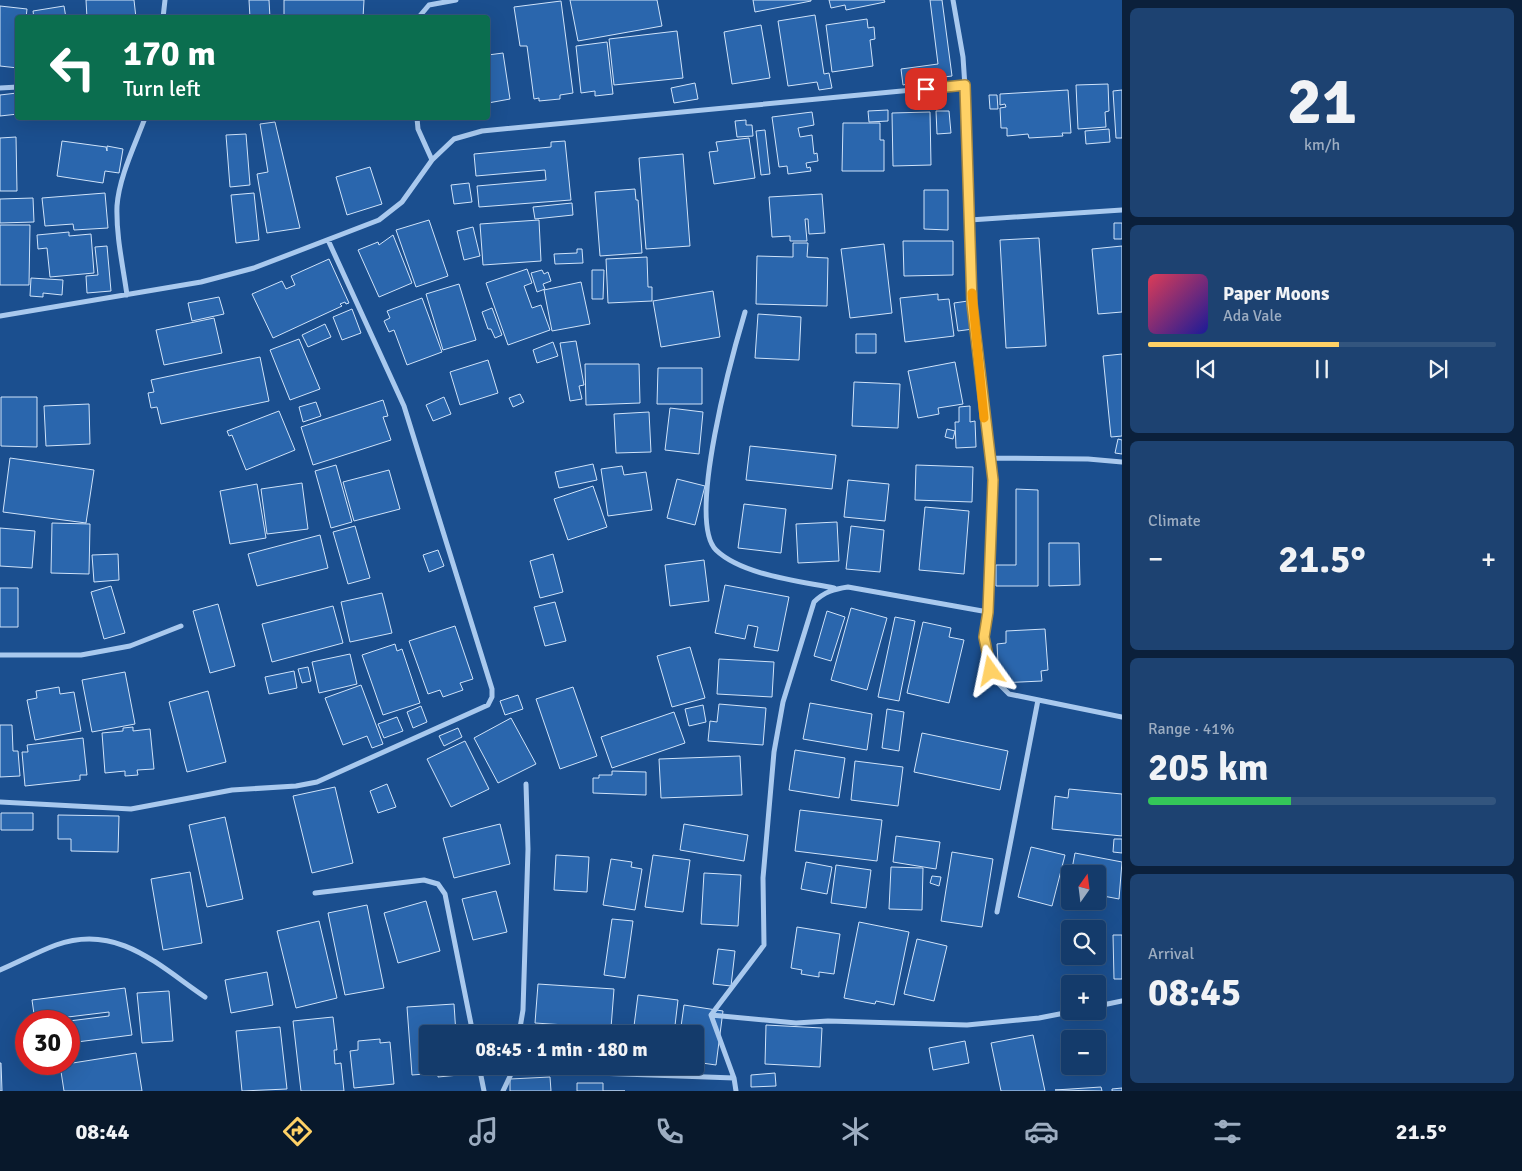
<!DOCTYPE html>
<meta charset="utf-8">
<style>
body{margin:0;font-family:Signika,sans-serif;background:#1d4271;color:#f1f3f6;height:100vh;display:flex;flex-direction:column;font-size:19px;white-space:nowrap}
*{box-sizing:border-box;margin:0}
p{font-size:16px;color:#9dadc1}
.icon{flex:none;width:28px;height:28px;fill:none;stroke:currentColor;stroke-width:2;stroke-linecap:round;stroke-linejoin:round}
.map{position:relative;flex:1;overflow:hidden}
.side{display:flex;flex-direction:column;gap:8px;padding:8px;background:#0b203b;width:400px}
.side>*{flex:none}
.guide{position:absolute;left:15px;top:15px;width:475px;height:105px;border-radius:5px;box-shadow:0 5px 20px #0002,0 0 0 1px #33557e;background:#0b6e4f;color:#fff;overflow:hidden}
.needle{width:32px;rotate:14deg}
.buttons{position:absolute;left:1061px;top:865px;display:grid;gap:10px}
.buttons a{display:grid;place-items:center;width:45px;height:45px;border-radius:5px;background:#143b6b;box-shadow:0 5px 20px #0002,0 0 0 1px #33557e;font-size:25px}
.speed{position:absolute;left:15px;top:1010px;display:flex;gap:10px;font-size:25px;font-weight:700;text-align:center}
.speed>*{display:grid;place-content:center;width:65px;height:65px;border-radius:50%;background:#143b6b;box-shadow:0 5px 20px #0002,0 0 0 1px #33557e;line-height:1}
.speed .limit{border:8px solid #d22;background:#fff;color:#111}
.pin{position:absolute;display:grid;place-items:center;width:42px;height:42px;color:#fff;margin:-21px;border-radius:10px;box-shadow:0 2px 8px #0006}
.me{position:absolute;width:55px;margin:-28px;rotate:348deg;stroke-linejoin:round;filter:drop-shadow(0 0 4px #0008)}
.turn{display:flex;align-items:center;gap:18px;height:105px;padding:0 25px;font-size:22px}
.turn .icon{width:65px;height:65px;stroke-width:2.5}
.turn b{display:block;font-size:35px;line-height:42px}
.big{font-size:38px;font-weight:800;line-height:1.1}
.side .tile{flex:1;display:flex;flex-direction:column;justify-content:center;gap:8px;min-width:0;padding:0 18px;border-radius:8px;background:#1d4271}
.side .dial{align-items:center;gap:0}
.dial b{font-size:65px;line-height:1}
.song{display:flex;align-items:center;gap:15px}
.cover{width:60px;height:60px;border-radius:8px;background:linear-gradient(135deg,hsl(350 70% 55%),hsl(240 70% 35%))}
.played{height:5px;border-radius:2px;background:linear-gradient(90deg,#ffd166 55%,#33557e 55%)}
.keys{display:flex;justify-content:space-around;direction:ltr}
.heat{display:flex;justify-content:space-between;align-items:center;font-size:28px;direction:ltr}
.charge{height:8px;border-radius:4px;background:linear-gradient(90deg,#34c759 41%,#33557e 0)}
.trip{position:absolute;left:419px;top:1025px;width:285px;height:50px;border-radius:5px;background:#143b6b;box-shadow:0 5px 20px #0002,0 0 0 1px #33557e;font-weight:800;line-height:50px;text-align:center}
.menu{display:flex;height:80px;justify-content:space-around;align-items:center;background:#08182b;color:#9dadc1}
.menu .icon{width:35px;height:35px}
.menu .on{color:#ffd166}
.menu b{font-size:22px;color:#f1f3f6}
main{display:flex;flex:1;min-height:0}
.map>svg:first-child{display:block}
.building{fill:#2a66ad;stroke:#cfe3fa}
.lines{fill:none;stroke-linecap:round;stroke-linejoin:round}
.minor{stroke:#a9c9ee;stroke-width:5}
.route-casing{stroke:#a68842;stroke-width:12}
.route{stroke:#ffd166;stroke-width:9}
.slow{stroke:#f59e0b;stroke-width:9}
</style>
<main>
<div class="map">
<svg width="1122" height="1091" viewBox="0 0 1122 1091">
<rect width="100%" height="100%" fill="#1b4f8f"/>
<!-- building -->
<path class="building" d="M86 0H134L136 18H87Z
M249 0H269L270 18H250Z
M284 0H364L363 18H284Z
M570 0H657L662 26 578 41Z
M753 0H811V1L755 12Z
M829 0H884L885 2 846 10 845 5 831 8Z
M930 0H942L952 76 912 81V83L903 85 901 69 938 64Z
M561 1 573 93 560 95V99L539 101V98L534 99 527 46H520L514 7Z
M0 6 27 9 26 18H18V68L0 66Z
M64 6 66 18H34L33 11Z
M815 15 824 74 829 73 832 88 819 90 817 82 788 86 778 21Z
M867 19 868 28 874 27 875 39 870 40 873 66 832 72 826 25Z
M761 25 770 78 732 84 724 32Z
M677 31 683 78 614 85 609 39Z
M607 42 613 94 595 96V91L581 93 576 46Z
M503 53 510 99 488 103V55Z
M695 83 698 99 674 103 671 88Z
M1108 84 1109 111 1105 112 1106 127 1078 129 1076 85Z
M1068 90 1071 133H1062L1063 136 1029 138 1028 134 1007 136V128H1001L1000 108 1006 107 1005 104 1000 105V94Z
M1122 90V138H1116L1113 91Z
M17 93 18 114 0 116V95Z
M989 95H997L998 109H990Z
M888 110V121L869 122 868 111Z
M936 111H949L951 133 937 134Z
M812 112 814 125 798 128 800 137 812 135 814 154 817 153 818 161 806 163 807 168 810 167 811 171 788 174 787 166 779 167 772 117Z
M930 112 931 165 893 166 892 113Z
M746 120V125H752L753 136 737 137 735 121Z
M275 122 300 228 267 233 257 174 268 172 260 124Z
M843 123H880V140H884V171H842Z
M1109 129 1110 142 1086 144 1085 131Z
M765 130 770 174 761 175 756 131Z
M246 134 250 185 230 187 226 135Z
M16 137 17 191H0V138Z
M749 138 755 178 714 184 709 152 718 151 716 142Z
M62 141 106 147 107 151V146L123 149 119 173 105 171 103 183 57 176Z
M565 141 571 200 479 207 477 186 546 180 545 170 476 176 474 154 551 147V142Z
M683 154 690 246 646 249 639 158Z
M370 167 382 204 347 215 336 177Z
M469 183 472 202 454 204 451 185Z
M635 189 636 200H638L642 253 600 256 595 192Z
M924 190H948V230L924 229Z
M105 193 108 228 74 230 73 224 45 226 42 198Z
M254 193 259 240 236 243 231 195Z
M822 194 825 233 809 234 808 219H805L807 241H790V236L772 237 769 197Z
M33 198 34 222 0 223V199Z
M572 203 573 215 535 219 533 207Z
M429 220 448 276 416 287 396 230Z
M539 220 541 261 483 265 480 224Z
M1114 223H1122V239H1114Z
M0 225H30L29 285H0Z
M473 227 480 256 464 260 457 231Z
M69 232V236L91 234 94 273 50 277 47 248 38 249 37 235Z
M393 235 412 283 379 297 358 250 378 242 379 245Z
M1039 238 1046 346 1006 348 1000 240Z
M903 241H953V275L904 276Z
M793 243H808L807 257 828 258 827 306 756 304 757 256 793 257Z
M884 244 892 313 850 318 841 249Z
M107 246 111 291 87 293 86 276 98 275 95 247Z
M1122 246V312L1098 314 1092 249Z
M577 249H582L583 263 555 264 554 254 577 253Z
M647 257 648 287H652V301L608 303 606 259Z
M329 259 349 303 346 304 345 302 340 304 342 306 273 338 252 294 282 281 286 289 295 285 291 276Z
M527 269 532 283 524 286 532 308 541 305 550 330 508 345 486 283Z
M542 270 544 274 548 272 551 281 543 284 545 289 537 292 531 273Z
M592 270H604L603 299H592Z
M31 278 63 280 62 295 43 293V297L30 296Z
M581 282 590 324 552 331 544 290Z
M459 284 476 340 443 350 426 294Z
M713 291 720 337 661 347 653 301Z
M938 294V300L949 299 954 336 905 342 900 298Z
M219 297 224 314 192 321 188 303Z
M422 298 442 352 407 365 394 330 389 332 384 321 390 318 387 311Z
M968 301 973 329 958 331 954 303Z
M492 308 502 335 495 338 491 329H488L482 312Z
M352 309 361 333 342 340 333 317Z
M758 314 801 317 799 360 755 358Z
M214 318 222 353 164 365 156 330Z
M325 324 331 337 308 347 302 335Z
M856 334H876V353H856Z
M299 339 320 389 290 400 270 350Z
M576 341 584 385 579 386 582 399 570 401 560 343Z
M553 342 558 356 537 363 533 350Z
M1122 354V436L1111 437 1103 356Z
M260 357 269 401 161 424 157 407 151 408 148 393 154 392 151 380Z
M488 360 498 393 460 405 450 372Z
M955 362 963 404 938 408 939 414 918 418 908 371Z
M585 364H639L640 403 586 405Z
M658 368H702V404H657Z
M854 382 900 384 898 428 852 426Z
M520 394 524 402 513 407 509 398Z
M1 397H37V447L1 446Z
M444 397 451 414 433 421 426 405Z
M383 400 388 416 383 417 391 440 313 465 301 427Z
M316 402 321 416 303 422 299 407Z
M89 404 90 444 46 446 44 406Z
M970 406V422L975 421 976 447 956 448 955 422H959V407Z
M670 408 703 412 699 454 665 450Z
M279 411 295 450 246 470 232 435 229 436 227 431Z
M649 412 651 452 616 453 614 414Z
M947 429 955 431 953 439 945 437Z
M1118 439 1122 440V454L1115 453Z
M750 446 836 455 832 489 746 480Z
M10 458 94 470 86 523 3 512Z
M593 464 597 480 559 488 555 472Z
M336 465 352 522 331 528 315 471Z
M916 465 973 467 972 502 915 500Z
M622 466 624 475 646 472 652 510 608 516 601 469Z
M389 470 400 509 354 521 343 482Z
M677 479 705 486 695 525 667 518Z
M848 480 889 484 885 521 844 517Z
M302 483 308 529 267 534 261 489Z
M257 484 266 538 230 544 220 491Z
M593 486 607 527 568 540 554 499Z
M1016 489 1038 490V586H996V565H1016Z
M744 504 786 509 781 553 738 548Z
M925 507 969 511 964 574 919 570Z
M837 522 839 561 798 563 796 524Z
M52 523 90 524 89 574 51 573Z
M355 526 370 578 348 584 333 532Z
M851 526 884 530 880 572 846 569Z
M0 528 35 531 32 568 0 566Z
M320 535 328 568 257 586 248 554Z
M1049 543H1079L1080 585 1049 586Z
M438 550 444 566 429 572 423 555Z
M118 554 119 580 94 582 92 555Z
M553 554 563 592 540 598 530 561Z
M704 560 709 601 670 606 665 565Z
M725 585 789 597 778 651 754 647 758 627 748 625 745 639 715 633Z
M111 586 125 633 104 639 91 592Z
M0 588H18V627H0Z
M382 593 392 633 350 642 341 602Z
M555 602 566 641 545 646 534 607Z
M218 604 235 666 210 673 193 611Z
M333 606 343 643 272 662 262 624Z
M851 608 887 618 867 690 831 680Z
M827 611 845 617 831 661 814 656Z
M895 617 915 621 899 701 878 697Z
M923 622 951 628 949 637 964 640 949 703 907 693Z
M455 626 473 679 460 683 463 690 443 697 440 690 428 694 409 641Z
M1045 629 1048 670 1041 671 1042 681 999 683 997 644 1006 643V631Z
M395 644 397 651 402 649 420 703 383 715 362 655Z
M690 647 705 698 672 707 657 656Z
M350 654 357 684 319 693 312 662Z
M719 659 774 662 772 697 717 694Z
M308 667 311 681 302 683 298 669Z
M294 671 297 688 269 694 265 677Z
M125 672 135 724 92 732 82 680Z
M361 685 383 744 372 748 367 736 343 745 325 698Z
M59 687 60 694 74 692 81 731 35 740 27 700 37 698 36 691Z
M573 687 597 756 560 769 536 699Z
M208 691 226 762 187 772 169 702Z
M518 695 523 709 505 715 500 701Z
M810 703 872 714 867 750 803 739Z
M719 704 766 708 763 745 708 741 710 721 717 722Z
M703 705 706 722 689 726 685 709Z
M421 706 427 722 413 728 407 712Z
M887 709 904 712 899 751 882 748Z
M674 712 685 743 612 768 601 737Z
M397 717 403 731 384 738 378 724Z
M511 718 536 764 498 783 474 738Z
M0 725H12L13 751H18L20 776 0 777Z
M133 727V731L150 729 154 769 137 770 138 775 125 776V771L105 773 102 733 123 731V728Z
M458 728 462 737 444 746 439 736Z
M922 733 1008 751 1000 790 914 772Z
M83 738 87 775H80V780L25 786 22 752H28L27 745Z
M465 741 489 789 451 807 427 759Z
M795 750 845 758 839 798 789 790Z
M740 756 742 795 661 798 659 759Z
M855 761 903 767 898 806 851 800Z
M612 771 646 772V795L593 793V778H599V775H612Z
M387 784 396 807 378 813 370 791Z
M335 787 353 863 312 873 293 796Z
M1069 789 1122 794V836L1052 829 1055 796 1068 798Z
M800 810 882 820 877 861 795 851Z
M1 813H33V830H1Z
M58 815 119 816 118 852 71 851V839H58Z
M225 817 243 899 207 907 189 825Z
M500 824 510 864 454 878 443 838Z
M684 824 748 835 744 861 680 850Z
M896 836 940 842 936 869 893 862Z
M1114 839H1122V853L1113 852Z
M1031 847 1065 855 1052 906 1018 897Z
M952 852 993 859 982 927 941 921Z
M1075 853 1122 862 1119 899 1098 895V874H1071Z
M556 855 589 857 587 892 554 890Z
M653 855 690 860 683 912 645 907Z
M611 859 632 862 631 867 642 869 635 910 603 905Z
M806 862 832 867 827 894 801 889Z
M836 865 871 870 866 908 831 903Z
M891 867 923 868 922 910 889 909Z
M190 872 202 943 163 950 151 879Z
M704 873 741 875 738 926 701 924Z
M932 876 941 877 939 886 930 883Z
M496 891 507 932 473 940 462 899Z
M426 901 440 951 398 963 384 913Z
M367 905 384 988 345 995 328 913Z
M612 919 633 921 625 978 604 975Z
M319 921 337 998 296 1008 277 931Z
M859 922 909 932 894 1005 876 1001 875 1004 844 998Z
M797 927 840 934 834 974 819 972V977L801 974 802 970 791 968Z
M1113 935H1122V979H1114Z
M917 939 947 946 934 1001 904 994Z
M718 949 735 951 731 986 713 984Z
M267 972 273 1005 231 1013 225 980Z
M538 984 614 989 611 1028 535 1023Z
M125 988 132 1035 69 1043V1021L109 1016V1012L35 1021 32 1000Z
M169 991 173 1041 142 1043 137 993Z
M638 995 678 1000 674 1034H633Z
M454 1004 456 1034H428V1066H459V1075L438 1077V1073L412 1075 407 1007Z
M684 1005 723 1011 716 1065 695 1062V1034H680Z
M333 1017 337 1050H334L335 1064 341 1063 344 1091H301L293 1021Z
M766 1025 822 1028 820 1067 765 1064Z
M280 1027 287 1089 242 1091 236 1031Z
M1033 1035 1045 1091H1001L991 1043Z
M380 1039V1043L390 1042 394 1084 354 1088 350 1051 358 1050V1041Z
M965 1041 969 1063 933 1070 929 1048Z
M136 1053 142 1091H64L60 1065Z
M0 1063H1L2 1091H0Z
M775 1073 776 1086 751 1087V1075Z
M550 1077 551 1091H510V1079Z
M577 1083H603V1091H625H577Z
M1101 1087 1102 1091 1055 1090Z
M1122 1088V1091H1112V1089Z"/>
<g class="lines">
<!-- minor -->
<path class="minor" d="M953 0 963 57 966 102 972 304 993 480 988 612 985 637 988 659 995 680 1009 694 1122 717
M163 18 165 0
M418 18 429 5 456 0
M0 88 18 87
M417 118 418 129 432 160
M970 220 1122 210
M127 295C123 266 116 236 117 206 119 177 135 145 145 118
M745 312C733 352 686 520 716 550 742 575 799 581 834 588
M0 316 201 282 254 268 379 220 402 202 432 160 454 139 482 131 965 85
M989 458 1088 459 1122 462
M0 655H81L130 646 181 626
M0 802 131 809 232 790 296 786 317 782 488 705 492 697V689L404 406 328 240
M315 893 424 880 438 884 445 894 473 1034
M997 912 1038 700
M0 970C19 962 37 952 56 945 117 923 158 965 205 997
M1098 1006 1122 1001
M711 1015 796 1023 828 1021 967 1025 1039 1018 1075 1011
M519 1034 523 1010 528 849 526 784
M479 1066 484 1091
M503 1091 513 1070 734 1078
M736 1091 734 1078 711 1015 764 945 763 878 774 752 783 702 814 602C824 592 834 589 848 587L988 612"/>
</g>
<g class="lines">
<!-- route casing -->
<g class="route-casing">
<path id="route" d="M926 89 965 85 972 304 993 480 988 612 984 637 991 671"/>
</g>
<!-- route -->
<use href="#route" class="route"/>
<!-- slow -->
<path class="slow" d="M972 293 984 418"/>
</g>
</svg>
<div class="buttons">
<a><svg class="needle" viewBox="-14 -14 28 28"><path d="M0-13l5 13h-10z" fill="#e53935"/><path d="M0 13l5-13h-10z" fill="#9dadc1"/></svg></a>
<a><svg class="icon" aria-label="search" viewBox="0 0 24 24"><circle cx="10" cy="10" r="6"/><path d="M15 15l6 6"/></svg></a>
<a>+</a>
<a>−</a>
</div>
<div class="speed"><div class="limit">30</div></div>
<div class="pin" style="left:926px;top:89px;background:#d93025"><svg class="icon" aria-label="arrive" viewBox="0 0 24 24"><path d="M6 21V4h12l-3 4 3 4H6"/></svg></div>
<svg class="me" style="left:991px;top:671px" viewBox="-20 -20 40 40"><path d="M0-17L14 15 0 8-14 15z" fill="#ffd166" stroke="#fff" stroke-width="4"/></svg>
<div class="trip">08:45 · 1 min · 180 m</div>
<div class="guide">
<div class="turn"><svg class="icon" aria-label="left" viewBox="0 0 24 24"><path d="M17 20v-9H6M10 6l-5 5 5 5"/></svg><div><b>170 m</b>Turn left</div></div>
</div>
</div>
<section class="side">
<div class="tile dial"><b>21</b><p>km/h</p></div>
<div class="tile">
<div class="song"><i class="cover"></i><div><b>Paper Moons</b><p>Ada Vale</p></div></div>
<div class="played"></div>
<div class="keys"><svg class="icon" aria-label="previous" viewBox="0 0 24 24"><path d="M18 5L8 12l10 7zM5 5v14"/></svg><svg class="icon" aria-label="pause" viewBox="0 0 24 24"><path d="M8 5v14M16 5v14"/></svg><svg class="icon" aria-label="next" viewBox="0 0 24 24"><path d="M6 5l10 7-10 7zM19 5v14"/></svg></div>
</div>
<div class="tile"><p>Climate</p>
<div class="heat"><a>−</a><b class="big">21.5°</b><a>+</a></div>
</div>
<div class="tile"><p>Range · 41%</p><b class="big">205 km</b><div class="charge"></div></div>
<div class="tile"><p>Arrival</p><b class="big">08:45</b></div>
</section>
</main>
<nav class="menu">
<b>08:44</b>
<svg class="icon on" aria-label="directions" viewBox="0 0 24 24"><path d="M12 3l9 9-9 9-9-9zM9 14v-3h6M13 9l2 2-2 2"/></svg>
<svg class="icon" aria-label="music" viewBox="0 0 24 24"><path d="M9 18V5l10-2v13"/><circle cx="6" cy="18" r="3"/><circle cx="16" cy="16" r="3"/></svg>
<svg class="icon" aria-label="phone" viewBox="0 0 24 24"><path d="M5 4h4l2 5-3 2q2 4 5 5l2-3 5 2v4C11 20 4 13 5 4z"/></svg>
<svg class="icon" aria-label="climate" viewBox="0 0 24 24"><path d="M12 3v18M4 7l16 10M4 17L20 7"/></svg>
<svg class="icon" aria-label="car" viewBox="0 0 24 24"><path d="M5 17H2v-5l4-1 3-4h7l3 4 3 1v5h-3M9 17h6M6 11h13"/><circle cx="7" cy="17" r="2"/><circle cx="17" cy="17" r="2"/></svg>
<svg class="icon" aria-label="filters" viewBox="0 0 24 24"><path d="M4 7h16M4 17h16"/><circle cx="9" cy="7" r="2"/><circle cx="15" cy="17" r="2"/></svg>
<b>21.5°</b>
</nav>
